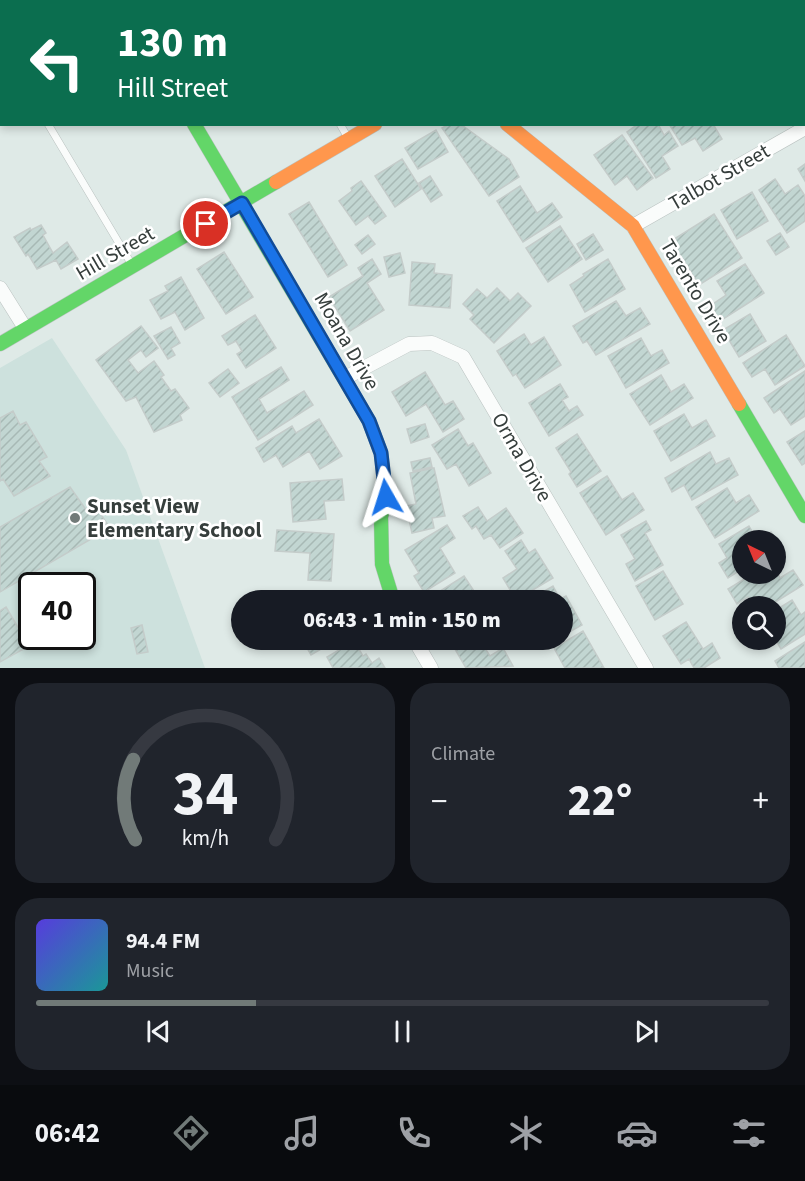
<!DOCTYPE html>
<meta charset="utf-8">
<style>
body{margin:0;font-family:"Source Sans 3",sans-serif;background:#20242c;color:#f1f3f6;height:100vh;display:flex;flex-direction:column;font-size:22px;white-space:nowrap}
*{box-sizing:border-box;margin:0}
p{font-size:20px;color:#9ea1a6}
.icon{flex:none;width:33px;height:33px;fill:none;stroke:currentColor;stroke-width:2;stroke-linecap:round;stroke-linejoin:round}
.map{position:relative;height:668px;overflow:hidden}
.sheet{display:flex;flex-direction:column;gap:15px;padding:15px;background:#0d0f14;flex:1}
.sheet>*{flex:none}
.top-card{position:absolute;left:0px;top:0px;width:806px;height:126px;box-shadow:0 3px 9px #0003;background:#0b6e4f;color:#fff;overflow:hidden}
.needle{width:39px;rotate:317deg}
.tools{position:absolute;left:732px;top:530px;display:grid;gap:12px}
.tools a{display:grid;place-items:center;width:54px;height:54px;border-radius:50%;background:#171b24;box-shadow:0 3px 9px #0003;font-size:30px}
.speed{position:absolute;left:18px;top:572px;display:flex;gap:12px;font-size:30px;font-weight:700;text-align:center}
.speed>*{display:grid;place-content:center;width:78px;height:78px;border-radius:50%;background:#171b24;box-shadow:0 3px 9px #0003;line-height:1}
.speed .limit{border:3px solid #111;border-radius:9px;background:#fff;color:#111}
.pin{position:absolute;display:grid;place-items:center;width:51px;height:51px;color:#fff;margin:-26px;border:3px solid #fff;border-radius:50%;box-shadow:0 2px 6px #0007}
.me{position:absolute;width:66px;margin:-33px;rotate:354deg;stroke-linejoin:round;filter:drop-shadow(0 0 4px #0008)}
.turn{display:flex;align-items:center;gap:21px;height:126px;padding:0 18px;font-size:27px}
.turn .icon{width:78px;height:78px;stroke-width:2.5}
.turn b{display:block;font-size:42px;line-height:51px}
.big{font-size:45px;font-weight:800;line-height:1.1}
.sheet .tile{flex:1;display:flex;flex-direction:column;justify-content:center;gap:9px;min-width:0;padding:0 21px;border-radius:24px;background:#20242c}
.sheet .dial{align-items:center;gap:0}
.dial svg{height:156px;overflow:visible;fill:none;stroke:#363941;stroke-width:7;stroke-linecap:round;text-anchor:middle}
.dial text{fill:#f1f3f6;stroke:none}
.song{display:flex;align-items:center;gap:18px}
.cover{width:72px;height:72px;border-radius:9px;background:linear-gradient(135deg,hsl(250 70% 55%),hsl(180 70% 35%))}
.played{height:6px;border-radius:3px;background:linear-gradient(90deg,#717a78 30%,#363941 30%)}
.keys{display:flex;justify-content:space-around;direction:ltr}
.heat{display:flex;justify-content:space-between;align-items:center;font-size:33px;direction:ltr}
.sheet .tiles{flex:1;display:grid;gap:15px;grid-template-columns:1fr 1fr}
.tile:last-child{grid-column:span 2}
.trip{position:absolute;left:231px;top:590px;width:342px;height:60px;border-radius:30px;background:#171b24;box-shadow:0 3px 9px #0003;font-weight:800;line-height:60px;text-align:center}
.menu{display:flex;height:96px;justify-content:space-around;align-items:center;background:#090b0e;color:#9ea1a6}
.menu .icon{width:42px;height:42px}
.menu .active{color:#717a78}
.menu b{font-size:27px;color:#f1f3f6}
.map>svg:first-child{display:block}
.built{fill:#cde1dd;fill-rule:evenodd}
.building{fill:url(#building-hatch);stroke:#c4ccca;stroke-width:1.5}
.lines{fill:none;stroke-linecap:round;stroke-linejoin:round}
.lane-casing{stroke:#bac2c0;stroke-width:8}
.street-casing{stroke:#bac2c0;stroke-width:15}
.fast-casing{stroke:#bac2c0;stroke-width:15}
.slow-casing{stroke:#bac2c0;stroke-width:15}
.lane{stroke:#fafcfb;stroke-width:7}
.street{stroke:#fafcfb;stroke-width:14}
.fast{stroke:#63d668;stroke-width:14}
.slow{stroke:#ff974d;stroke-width:14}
.route-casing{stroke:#114b97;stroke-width:15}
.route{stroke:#1a73e8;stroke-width:10}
.poi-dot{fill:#717a78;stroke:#fff;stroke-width:2}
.labels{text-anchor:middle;stroke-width:5;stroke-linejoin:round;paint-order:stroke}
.street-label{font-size:21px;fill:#363e3c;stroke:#fff}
.poi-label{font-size:21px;font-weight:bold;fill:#363e3c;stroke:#fff;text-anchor:start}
</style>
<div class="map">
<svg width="805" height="668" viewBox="0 0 805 668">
<defs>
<pattern id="building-hatch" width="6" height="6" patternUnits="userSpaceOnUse" patternTransform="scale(1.5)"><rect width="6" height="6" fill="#c2d6d2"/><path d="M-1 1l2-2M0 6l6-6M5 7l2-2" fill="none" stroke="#a7b9b5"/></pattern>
</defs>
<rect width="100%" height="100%" fill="#dfeae7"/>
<!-- built -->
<path class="built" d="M52 338 126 450 205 668H0V368ZM32 585H82V636H32Z"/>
<!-- building -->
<path class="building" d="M804 49 805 51 804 91Z
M449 124 463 126 502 154 509 159 519 177 489 196 442 128Z
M638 124H658L664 135 669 131 678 146 662 156 670 169 656 178 627 132Z
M669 124H713L722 139 703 151 695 138 682 145Z
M436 130 448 152 418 169 405 148Z
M622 135 653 178 637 190 627 176 615 185 594 155Z
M402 159 421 189 395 207 375 176Z
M805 164V181L798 169Z
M430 176 442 195 431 202 419 183Z
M775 179 785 194 798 185 805 196V221L787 233 759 190Z
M361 181 386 216 375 224 368 216 356 225 339 201 352 191 351 188Z
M520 186 537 213 552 203 562 217 523 242 497 201Z
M752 192 768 221 737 239 721 210Z
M309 202 347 265 328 277 289 214Z
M714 214 742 258 699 285 671 241Z
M41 225 46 233 43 235 53 253 67 242 78 259 61 269 56 260 37 269 28 254 26 256 14 237 30 228 31 230Z
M560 226 582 259 548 282 526 248Z
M780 233 789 247 776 255 767 241Z
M593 234 603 250 586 260 577 244Z
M368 235 375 244 362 254 355 245Z
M224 252 253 297 226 314 197 269Z
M400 253 405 273 389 277 384 257Z
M372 259 381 274 367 283 384 310 350 331 329 297 363 276 358 268Z
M608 259 625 289 585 312 570 285 584 276 583 274Z
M412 262 435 264 434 273 452 275 450 308 409 305Z
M745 264 764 293 720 321 710 306 726 295 717 281Z
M181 277 204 318 185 330 175 312 161 319 150 300 168 291 165 286Z
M497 288 510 301 518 293 531 306 494 343 470 319 474 315 463 304 477 289 487 298Z
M616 301 626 316 640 308 650 324 596 355 587 341 583 343 573 326Z
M750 314 766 341 739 357 723 330Z
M255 315 276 348 246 368 237 354 242 351 236 341 228 345 222 336Z
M141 326 158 348 146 357 141 350 128 360 138 373 154 361 164 375 161 377 171 391 175 389 189 408 180 415 182 420 154 432 136 397 126 401 96 360Z
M171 327 180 343 171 348 175 355 168 359 154 336Z
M524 334 531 345 544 337 561 365 525 388 516 374 513 376 497 351Z
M786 335 805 366 775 385 765 369 752 377 743 363Z
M641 338 651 356 662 350 669 363 626 388 608 356Z
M281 367 289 380 259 399 267 413 304 391 313 405 258 440 232 397Z
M228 369 239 383 220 397 209 383Z
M805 371V416L791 425 780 409 774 413 764 398Z
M425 372 445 405 453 401 464 419 443 432 426 404 406 416 392 392Z
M661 375 671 392 684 384 693 398 650 425 630 394Z
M560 384 568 397 562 400 569 411 577 406 583 415 549 436 529 403Z
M13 411 20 425 26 422 47 457 39 461 50 476 14 496 3 479 0 481V418Z
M684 414 692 428 706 420 715 436 671 461 654 431Z
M319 419 342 456 320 469 309 451 283 467 276 455 264 462 256 448 292 426 296 433Z
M425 424 429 437 411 443 407 429Z
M458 429 468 446 473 443 491 473 469 486 456 464 447 469 432 445Z
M805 431V463L802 465 787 442Z
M577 434 601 471 577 487 569 474 571 472 556 448Z
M710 452 716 464 729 458 738 475 692 500 684 485 672 492 665 478Z
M430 458 432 467 413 471 411 462Z
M434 468 445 516 432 518 434 528 412 533 406 506 416 504 410 473Z
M607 476 622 500 633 493 644 510 606 535 580 493Z
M342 479 344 500 324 501 326 519 293 522 290 483Z
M70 487 87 511 96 507 110 528 0 592V527Z
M727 488 736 503 749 495 759 511 715 538 696 507Z
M478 507 487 521 506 508 523 533 500 548 491 535 484 539 476 526 472 529 463 516Z
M646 521 651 530 645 533 663 565 635 581 626 564 635 559 621 535Z
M447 525 455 538 440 548 455 573 424 592 414 576 419 573 405 550Z
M749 526 757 540H742V569L728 578 719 563 727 558 719 544Z
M277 530 334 534 331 581 308 580 310 553 275 551Z
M771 532 780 547 776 550V540H757Z
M521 540 529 553 535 549 553 578 516 600 503 578 517 569 505 551Z
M776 570 780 578 793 570 803 585 769 606H754L748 597 737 604 728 589 754 573H776Z
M663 571 683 604 655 620 636 586Z
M464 576 474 591 468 595 470 600H426Z
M553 586 560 599 566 596 582 625 562 636V600H536L534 597Z
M335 592 340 600H321Z
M792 600 801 615 805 612V634L781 649 775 639 776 610Z
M6 607 29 646 0 662V611Z
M686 622 703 649 712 643 720 658 704 668H694L689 659 681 664 663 636Z
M142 625 148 652 137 654 131 628Z
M583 631 604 668H565L554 648Z
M302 639H338L311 655Z
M461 639H479L490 656 503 648 513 666 466 668 452 644Z
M538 639H557L543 647Z
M354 641 363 656 366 654 372 663 379 658 385 668H333L327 657Z
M805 642V668H779L775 661Z"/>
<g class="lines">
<!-- lane casing -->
<g class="lane-casing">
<path id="lane" d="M269 0 270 2
M556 0 557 2
M0 23 2 28
M48 124 132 265
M340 124 348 138"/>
</g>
<!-- street casing -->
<g class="street-casing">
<path id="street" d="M129 0 130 2
M413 0 414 2
M633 226 805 128
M0 288 25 328
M345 378 409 344 432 343 463 357 646 668
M414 639 431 668"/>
</g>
<!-- fast casing -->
<g class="fast-casing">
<path id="fast" d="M194 124 369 421 381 453 386 497 381 517 382 564 393 600
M0 344 276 182
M739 404 805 516"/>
</g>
<!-- slow casing -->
<g class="slow-casing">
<path id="slow" d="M587 2 590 0
M507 124 633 226 739 404
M276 182 375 124"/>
</g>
<!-- lane -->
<use href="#lane" class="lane"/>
<!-- street -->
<use href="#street" class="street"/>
<!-- fast -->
<use href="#fast" class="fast"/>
<!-- slow -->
<use href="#slow" class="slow"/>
</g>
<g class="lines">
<!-- route casing -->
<g class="route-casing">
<path id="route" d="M206 224 242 203 369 421 381 453 386 497"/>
</g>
<!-- route -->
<use href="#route" class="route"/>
</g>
<!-- markers -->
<circle class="poi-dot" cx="75" cy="518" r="6"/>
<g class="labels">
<!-- street labels -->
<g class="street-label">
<text transform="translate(719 177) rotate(-30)" y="7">Talbot Street</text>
<text transform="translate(115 253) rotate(-30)" y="7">Hill Street</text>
<text transform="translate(696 291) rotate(59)" y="7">Tarento Drive</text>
<text transform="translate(347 341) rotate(60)" y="7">Moana Drive</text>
<text transform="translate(522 457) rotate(60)" y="7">Orma Drive</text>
</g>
<!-- poi labels -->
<g class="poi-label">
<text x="87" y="513">Sunset View<tspan x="87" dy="24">Elementary School</tspan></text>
</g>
</g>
</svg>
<div class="tools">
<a><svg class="needle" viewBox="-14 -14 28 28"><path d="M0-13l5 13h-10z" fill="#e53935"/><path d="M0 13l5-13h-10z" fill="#9ea1a6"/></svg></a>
<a><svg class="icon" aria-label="search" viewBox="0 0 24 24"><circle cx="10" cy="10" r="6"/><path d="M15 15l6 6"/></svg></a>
</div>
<div class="speed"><div class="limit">40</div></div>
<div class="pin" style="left:206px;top:224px;background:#d93025"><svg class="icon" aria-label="arrive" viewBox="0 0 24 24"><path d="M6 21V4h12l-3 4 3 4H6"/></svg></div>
<svg class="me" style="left:386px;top:497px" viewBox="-20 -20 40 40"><path d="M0-17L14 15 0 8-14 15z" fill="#1a73e8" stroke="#fff" stroke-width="4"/></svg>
<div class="trip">06:43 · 1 min · 150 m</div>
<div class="top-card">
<div class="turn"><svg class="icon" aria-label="left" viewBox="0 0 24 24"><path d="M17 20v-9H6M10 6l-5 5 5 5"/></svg><div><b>130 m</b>Hill Street</div></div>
</div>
</div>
<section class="sheet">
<div class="tiles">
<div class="tile dial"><svg viewBox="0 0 100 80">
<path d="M14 69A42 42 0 1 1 86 69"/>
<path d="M14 69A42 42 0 0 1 13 28" stroke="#717a78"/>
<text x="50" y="56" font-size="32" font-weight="700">34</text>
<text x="50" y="72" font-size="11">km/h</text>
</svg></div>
<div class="tile"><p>Climate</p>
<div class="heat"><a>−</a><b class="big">22°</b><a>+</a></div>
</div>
<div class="tile">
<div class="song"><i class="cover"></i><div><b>94.4 FM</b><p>Music</p></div></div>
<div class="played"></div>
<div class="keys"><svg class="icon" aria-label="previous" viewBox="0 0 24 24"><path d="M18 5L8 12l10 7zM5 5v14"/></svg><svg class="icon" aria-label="pause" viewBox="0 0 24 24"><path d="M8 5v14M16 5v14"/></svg><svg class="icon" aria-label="next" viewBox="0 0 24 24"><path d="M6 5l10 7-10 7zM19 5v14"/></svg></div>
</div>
</div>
</section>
<nav class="menu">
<b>06:42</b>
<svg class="icon active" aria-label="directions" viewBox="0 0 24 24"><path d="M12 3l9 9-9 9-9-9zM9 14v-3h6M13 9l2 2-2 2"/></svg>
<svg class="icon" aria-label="music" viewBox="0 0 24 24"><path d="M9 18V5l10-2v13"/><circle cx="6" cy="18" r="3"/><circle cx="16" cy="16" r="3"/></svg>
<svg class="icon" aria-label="phone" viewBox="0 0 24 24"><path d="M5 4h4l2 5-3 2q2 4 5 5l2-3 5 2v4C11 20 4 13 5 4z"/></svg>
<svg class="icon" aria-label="climate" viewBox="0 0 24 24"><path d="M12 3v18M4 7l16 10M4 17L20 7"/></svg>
<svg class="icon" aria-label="car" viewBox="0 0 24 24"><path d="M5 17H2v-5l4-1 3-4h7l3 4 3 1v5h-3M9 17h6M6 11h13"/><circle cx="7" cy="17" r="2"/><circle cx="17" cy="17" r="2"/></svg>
<svg class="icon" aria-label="filters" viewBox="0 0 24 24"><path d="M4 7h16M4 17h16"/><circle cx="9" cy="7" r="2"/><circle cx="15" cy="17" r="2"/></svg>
</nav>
